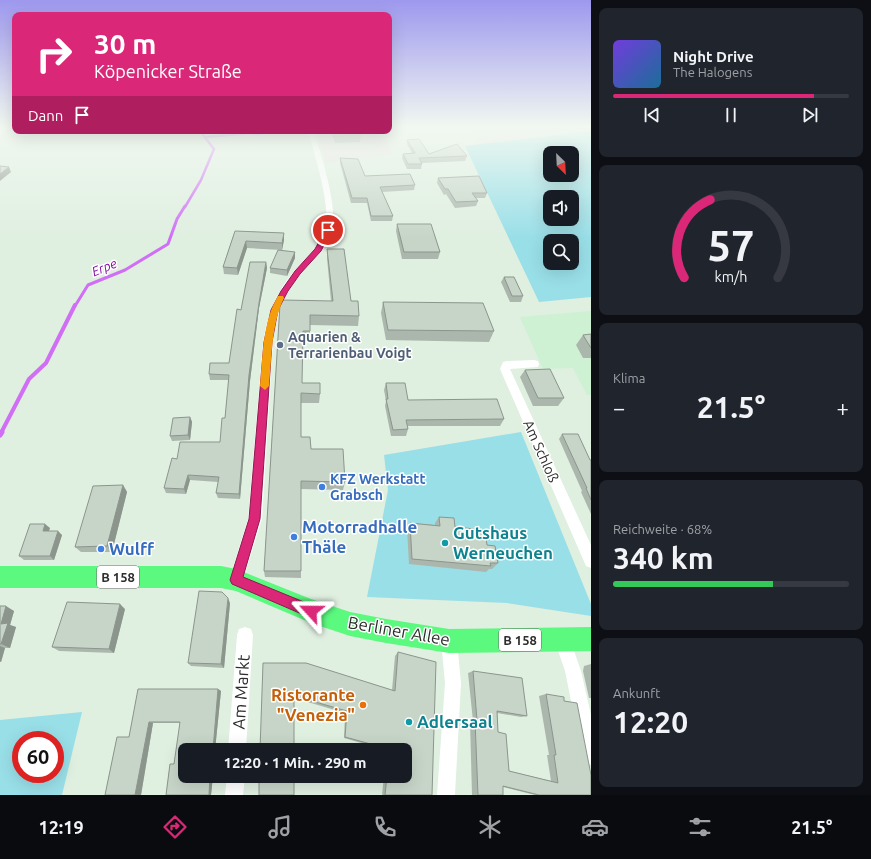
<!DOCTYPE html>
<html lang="de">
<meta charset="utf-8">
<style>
body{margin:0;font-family:Ubuntu,sans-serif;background:#20242c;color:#f1f3f6;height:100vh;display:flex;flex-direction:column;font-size:15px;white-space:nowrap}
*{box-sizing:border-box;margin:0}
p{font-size:13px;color:#9ea1a6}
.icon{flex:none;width:22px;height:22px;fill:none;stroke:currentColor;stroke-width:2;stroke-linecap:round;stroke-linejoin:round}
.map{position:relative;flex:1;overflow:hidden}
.drawer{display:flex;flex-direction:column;gap:8px;padding:8px;background:#0d0f14;width:280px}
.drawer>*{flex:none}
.guide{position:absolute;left:12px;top:12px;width:380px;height:122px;border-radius:8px;box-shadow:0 4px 16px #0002;background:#db2777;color:#fff;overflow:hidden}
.needle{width:26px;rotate:156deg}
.fabs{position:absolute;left:543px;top:146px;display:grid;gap:8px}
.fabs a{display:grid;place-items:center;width:36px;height:36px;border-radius:8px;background:#171b24;box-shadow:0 4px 16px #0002;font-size:20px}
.speed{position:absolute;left:12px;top:731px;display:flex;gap:8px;font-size:20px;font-weight:700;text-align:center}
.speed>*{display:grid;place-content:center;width:52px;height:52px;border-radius:50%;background:#171b24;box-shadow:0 4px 16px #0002;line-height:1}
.speed .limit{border:6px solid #d22;background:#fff;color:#111}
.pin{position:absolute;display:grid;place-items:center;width:34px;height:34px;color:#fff;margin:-17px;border:2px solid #fff;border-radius:50%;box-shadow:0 1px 4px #0007}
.me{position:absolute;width:44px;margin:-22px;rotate:294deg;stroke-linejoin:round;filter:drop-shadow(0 0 3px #0008)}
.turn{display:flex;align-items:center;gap:14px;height:84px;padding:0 16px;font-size:18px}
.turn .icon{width:52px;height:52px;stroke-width:2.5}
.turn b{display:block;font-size:28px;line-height:34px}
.then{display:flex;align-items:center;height:38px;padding:0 16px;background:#0003;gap:8px;font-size:15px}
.big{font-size:30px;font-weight:700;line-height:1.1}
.drawer .widget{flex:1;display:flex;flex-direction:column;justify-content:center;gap:6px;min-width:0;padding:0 14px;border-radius:8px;background:#20242c}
.drawer .dial{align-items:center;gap:0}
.dial svg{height:104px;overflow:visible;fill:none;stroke:#363941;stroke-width:7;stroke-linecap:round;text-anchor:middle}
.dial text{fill:#f1f3f6;stroke:none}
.song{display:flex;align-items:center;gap:12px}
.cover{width:48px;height:48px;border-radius:6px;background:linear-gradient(135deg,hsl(260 70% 55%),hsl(200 70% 35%))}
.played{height:4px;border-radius:2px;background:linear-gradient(90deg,#db2777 85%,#363941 85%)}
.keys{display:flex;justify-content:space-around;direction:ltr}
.heat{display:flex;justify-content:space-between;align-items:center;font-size:22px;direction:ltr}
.charge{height:6px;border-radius:3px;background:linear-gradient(90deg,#34c759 68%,#363941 0)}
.trip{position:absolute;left:178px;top:743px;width:234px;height:40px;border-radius:8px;background:#171b24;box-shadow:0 4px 16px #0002;font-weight:700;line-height:40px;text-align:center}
.tabs{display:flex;height:64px;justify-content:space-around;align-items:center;background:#090b0e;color:#9ea1a6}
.tabs .icon{width:28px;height:28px}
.tabs .selected{color:#db2777}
.tabs b{font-size:18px;color:#f1f3f6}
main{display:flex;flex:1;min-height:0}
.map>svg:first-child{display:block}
.industrial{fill:#e8e0e2}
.education{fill:#cef1d3}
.green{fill:#99dfe8;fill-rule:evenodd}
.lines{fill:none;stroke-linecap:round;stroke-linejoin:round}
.stream-far3{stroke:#d06ef6;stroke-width:2.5}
.stream-far2{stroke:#d06ef6;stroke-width:3}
.stream-far1{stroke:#d06ef6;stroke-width:4}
.stream{stroke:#d06ef6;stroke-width:5}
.street{fill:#fff;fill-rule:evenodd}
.primary{fill:#5bf97e;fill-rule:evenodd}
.wall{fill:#abb7ac}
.shaded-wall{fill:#8b958c}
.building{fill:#c7d5c8;stroke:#8b958c}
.route{fill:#db2777;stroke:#8e194d}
.slow{fill:#f59e0b}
.service-dot{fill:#5c6f8a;stroke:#fff;stroke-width:1.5}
.shop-dot{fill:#3f7fe0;stroke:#fff;stroke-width:1.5}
.culture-dot{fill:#0f9aa8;stroke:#fff;stroke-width:1.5}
.food-dot{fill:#e8710a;stroke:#fff;stroke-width:1.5}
.labels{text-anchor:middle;stroke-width:3;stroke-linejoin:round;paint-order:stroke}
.far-water-label{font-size:13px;font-style:italic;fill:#8806a8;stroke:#fff}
.shield{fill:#fff;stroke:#6c6c6c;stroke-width:1}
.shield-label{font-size:13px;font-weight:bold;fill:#2d2d2d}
.service-label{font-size:14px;font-weight:bold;fill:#4e5e75;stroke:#fff;text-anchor:start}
.street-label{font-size:14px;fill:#2d2d2d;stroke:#fff}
.shop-label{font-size:14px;font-weight:bold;fill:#366cbe;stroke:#fff;text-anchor:start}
.near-shop-label{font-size:17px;font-weight:bold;fill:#366cbe;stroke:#fff;text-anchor:start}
.near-culture-label{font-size:17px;font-weight:bold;fill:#0d838f;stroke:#fff;text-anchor:start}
.near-street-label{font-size:17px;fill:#2d2d2d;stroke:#fff}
.near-food-label{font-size:17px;font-weight:bold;fill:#c56008;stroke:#fff;text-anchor:end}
</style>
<main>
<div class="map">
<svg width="591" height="795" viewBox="0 0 591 795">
<rect width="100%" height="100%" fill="#dfefe0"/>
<!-- industrial -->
<path class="industrial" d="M470 127H591V131L483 144Z
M317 131H382L393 154 326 163Z"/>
<!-- education -->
<path class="education" d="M591 311V395H587L573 368 543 369 520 317Z"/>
<!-- green -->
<path class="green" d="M591 131V297L539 302 465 146ZM550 153H572V175H550ZM550 197H572V219H550ZM550 241H572V263H550Z
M521 432 591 604V616L507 603 367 597 388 490 384 455Z
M82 712 62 795H0V720ZM21 740H55V774H21Z"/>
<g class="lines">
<!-- stream-far3 -->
<path class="stream-far3" d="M206 137 250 133 257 134 277 131
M185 207 201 180 214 149 200 131"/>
<!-- stream-far2 -->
<path class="stream-far2" d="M75 306 88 285 125 270 168 244 177 219 185 206"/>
<!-- stream-far1 -->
<path class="stream-far1" d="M1 433 29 379 46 363 75 305"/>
<!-- stream -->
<path class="stream" d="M0 435 2 432"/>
<!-- street -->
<path class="street" d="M2 127H8L0 135V129Z
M308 131H314C321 156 338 205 332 230 328 249 312 261 300 275 284 294 276 317 273 342L262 519 243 580 241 585 236 587 231 585 229 580 248 519 263 342C267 315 277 291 294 271 305 258 321 247 325 230 331 204 315 157 308 131Z
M534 360 538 361 539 364 538 367 510 369 591 545V568L586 566 500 369 503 362 507 361Z
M245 627 251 629 253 635 246 750H228L237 635 239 629Z
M562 631 568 633 581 671 591 715V765L585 762 582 756 565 671 554 639 556 633Z
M449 633 455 635 457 641 461 683 455 795H437L445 683 441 641 443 635Z
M227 776H245L243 795H225Z"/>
<!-- primary -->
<path class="primary" d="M0 566H221L236 569 311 599 350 612 386 619 449 629 591 627V651L449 653 386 643 350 636 311 623 236 591 221 588H0Z"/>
</g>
<!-- wall -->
<path class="wall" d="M331 131H360L361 133 360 142 335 143Z
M407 140 429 154 467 156 465 161 422 163V164L421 169H407L402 158 403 154 412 153 407 144Z
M340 158 365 176 415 185 414 190 382 192 393 216 392 221H371L367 203H351L340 163Z
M438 178 487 193 485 198H476L478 201 476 206 455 208 446 194 444 195 437 183Z
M397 224 440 252 438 259H402L396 231Z
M235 231 284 233V240L282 250 247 248 238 275 224 274 223 267Z
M327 249 351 301 359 316 358 326 310 325V341H302V383L320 394 319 403H301V437L311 449 345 482 343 490 301 489V578L265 577 264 571 280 304 331 301 327 258Z
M295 252V258L287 276 270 273V268Z
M266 262 267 268 259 308 250 381 240 499 218 498 216 493 218 482 190 480 186 494 166 493 164 488 177 459 220 442 225 418 229 380H210L209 374 229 363 241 310Z
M504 277 523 296 521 302H510L501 282Z
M383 302 494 331 489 342 386 340 381 313Z
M591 334V358H583L576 345 583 335Z
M525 370 564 398 558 406H533L520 377Z
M386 383 408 400 504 419 500 426H407L408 429 406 436H391L385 406 386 401 384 390Z
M190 417 192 422 190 440 172 441 170 436Z
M562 434 590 460H591V514L581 492 582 491 559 439Z
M123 485 127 492 112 552H81L75 547Z
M439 517 487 545 498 563 492 569H489L486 572 409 564 407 529 410 523 435 525V523Z
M50 528 49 531 62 535 54 560H24L19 556Z
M230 603 224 668 191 666 188 663Z
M0 606 14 611 10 625 16 627 10 648H5L1 662H0Z
M125 609 114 653 59 651 52 647Z
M398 652 432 795H382L384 776H405V750H386L344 738 345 713 294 698 263 663 392 690 395 656Z
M591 664V698H589L583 671 584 666Z
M473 671 527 716 521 717 497 713 498 732 509 771 551 781 547 755H549L539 696 546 694 564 701 591 795H535L503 787V795H472L470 721H473L468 673Z
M138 689H218L221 691 215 750H185V776H213L211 795H166L170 764H174L180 723H153L141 795H105L117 737H129Z"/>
<!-- shaded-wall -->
<path class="shaded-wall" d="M9 167 11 172 0 181V174Z
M284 233V240L282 250V243Z
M246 241 247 248 238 275 237 268Z
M295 252V258L287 276V270Z
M266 262 267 268 259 308 250 381 240 499 239 494 249 375 259 303Z
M190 417 192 422 190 440 188 435Z
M188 475 190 480 186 494 184 489Z
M123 485 127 492 112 552 107 546Z
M45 524 50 528 47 535 43 531Z
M58 531 62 535 54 560 50 556Z
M228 598 230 603 224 668 221 664Z
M120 604 125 609 114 653 109 649Z
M6 606 14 611 10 625 16 627 10 648 1 644V624Z
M0 646 5 648 1 662 0 661Z
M218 689 221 691 215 750H213Z
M149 722 153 723 141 795H135Z
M210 776H213L211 795H209Z"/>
<!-- building -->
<path class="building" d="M335 131H360L361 133 335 134Z
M419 139 429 154 457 144 467 156 419 158 422 164H408L403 154 415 153 407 140Z
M340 158 358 159 365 176 410 174 415 185 380 187 393 216H371L367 198H352Z
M0 166 9 167 0 174Z
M479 176 487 193H472L478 201 456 202 448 189H445L438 178Z
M397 224H431L440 252H404Z
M235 231 284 233 282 243 246 241 237 268 223 267Z
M327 249H344L351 301H358L359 316 310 315V331H303L302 383H320V394L301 393V437H310L311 449H343L345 482 301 481V571H264L280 304 282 300 333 301Z
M278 250 295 252 287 270 270 268Z
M250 262H266L259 303 249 375 239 494 216 493 219 477 188 475 184 489 164 488 172 458 177 459 180 442H220L222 418H225L229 375 209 374 210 363H229L237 309 241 310Z
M504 277H514L523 296H512Z
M383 302 483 303 494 331 388 330Z
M591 334V348L583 335Z
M550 369 564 398H538L525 370Z
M386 383H405L408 400 497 399 504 419 406 420 408 429 393 430 386 399H388Z
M190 417 188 435 170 436 173 418Z
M562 434H578L590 460H591V500L586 488H587Z
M123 485 107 546 75 547 93 486Z
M439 517 454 518 455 527 485 530 487 545 495 546 498 563H490L491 566 412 559 410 523 440 526Z
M30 524H45L43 531H58L50 556H19Z
M199 591 222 592 228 598 221 664 188 663Z
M67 602 120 604 109 649 52 647Z
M0 606H6L1 624 8 623 1 644H0Z
M398 652 436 662 432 795H385L387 776H405V750H389V749L345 737 347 711 294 696V750H260L263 663H306L395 691Z
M473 671 522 678 527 716 497 711 498 732 506 734 509 771 558 783 554 755H556L546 694 564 697V701L577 703 591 775V795H539L503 786V795H478L475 720H477Z
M138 689H218L213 750H185V776H210L209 795H166L170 764H174L180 722H149L135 795H105L117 737H129Z
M259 776H294V795H259Z"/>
<!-- sky -->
<linearGradient id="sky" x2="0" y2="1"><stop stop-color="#9e98ee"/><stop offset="0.53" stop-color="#f1f8f1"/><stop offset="1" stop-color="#f1f8f1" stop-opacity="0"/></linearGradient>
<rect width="591" height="238" fill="url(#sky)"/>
<!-- route -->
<path class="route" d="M326 229 332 230 321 251 300 274 288 291 278 310 272 342 260 519 243 577 316 607 317 611 316 616 311 618 232 584 230 580 249 519 264 342 271 310 281 291 295 271 315 249Z"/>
<!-- slow -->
<path class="slow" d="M278 296H283L284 298C271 325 272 357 269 386L265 390 260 386C263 357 262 323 278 296Z"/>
<!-- markers -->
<circle class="service-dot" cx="280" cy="345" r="4"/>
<g class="shop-dot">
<circle cx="322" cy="487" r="4"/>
<circle cx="294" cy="537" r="4"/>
<circle cx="101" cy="549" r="4"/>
</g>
<g class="culture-dot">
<circle cx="445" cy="543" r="4"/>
<circle cx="409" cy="722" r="4"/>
</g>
<circle class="food-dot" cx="363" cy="705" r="4"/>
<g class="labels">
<!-- far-water labels -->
<g class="far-water-label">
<text transform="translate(104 267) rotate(-22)" y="5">Erpe</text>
</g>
<!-- shield labels -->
<g class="shield">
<rect x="97" y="566" width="42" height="22" rx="3"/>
<rect x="499" y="629" width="42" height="22" rx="3"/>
</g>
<g class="shield-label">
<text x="118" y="582">B 158</text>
<text x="520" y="645">B 158</text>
</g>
<!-- service labels -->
<g class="service-label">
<text x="288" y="342">Aquarien &amp;<tspan x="288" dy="16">Terrarienbau Voigt</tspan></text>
</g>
<!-- street labels -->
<g class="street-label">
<text transform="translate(541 451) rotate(66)" y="5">Am Schloß</text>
</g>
<!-- shop labels -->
<g class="shop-label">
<text x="330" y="484">KFZ Werkstatt<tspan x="330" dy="16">Grabsch</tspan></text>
</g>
<!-- near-shop labels -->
<g class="near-shop-label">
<text x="302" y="533">Motorradhalle<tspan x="302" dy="20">Thäle</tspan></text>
<text x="109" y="555">Wulff</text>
</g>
<!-- near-culture labels -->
<g class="near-culture-label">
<text x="453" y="539">Gutshaus<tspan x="453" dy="20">Werneuchen</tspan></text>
<text x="417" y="728">Adlersaal</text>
</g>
<!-- near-street labels -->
<g class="near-street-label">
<text transform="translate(399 631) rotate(10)" y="6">Berliner Allee</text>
<text transform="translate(241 692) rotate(-86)" y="6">Am Markt</text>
</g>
<!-- near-food labels -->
<g class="near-food-label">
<text x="355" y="701">Ristorante<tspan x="355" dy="20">"Venezia"</tspan></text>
</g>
</g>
</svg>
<div class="fabs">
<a><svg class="needle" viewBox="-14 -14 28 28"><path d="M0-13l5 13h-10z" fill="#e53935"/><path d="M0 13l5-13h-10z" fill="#9ea1a6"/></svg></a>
<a><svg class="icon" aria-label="sound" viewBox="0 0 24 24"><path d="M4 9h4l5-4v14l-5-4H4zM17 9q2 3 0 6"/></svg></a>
<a><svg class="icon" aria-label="search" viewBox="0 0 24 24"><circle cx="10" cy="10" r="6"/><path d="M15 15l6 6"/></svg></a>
</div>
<div class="speed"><div class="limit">60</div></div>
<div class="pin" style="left:328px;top:230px;background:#d93025"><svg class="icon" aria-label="arrive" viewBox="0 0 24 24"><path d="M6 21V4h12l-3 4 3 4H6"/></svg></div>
<svg class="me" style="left:311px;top:611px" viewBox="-20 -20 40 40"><path d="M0-17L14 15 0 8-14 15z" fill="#db2777" stroke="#fff" stroke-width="4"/></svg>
<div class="trip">12:20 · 1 Min. · 290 m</div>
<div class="guide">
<div class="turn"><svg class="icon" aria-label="right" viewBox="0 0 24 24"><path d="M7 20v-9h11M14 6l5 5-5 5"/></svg><div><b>30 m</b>Köpenicker Straße</div></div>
<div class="then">Dann<svg class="icon" aria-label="arrive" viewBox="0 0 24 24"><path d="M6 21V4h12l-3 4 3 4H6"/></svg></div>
</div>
</div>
<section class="drawer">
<div class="widget">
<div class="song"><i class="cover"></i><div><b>Night Drive</b><p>The Halogens</p></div></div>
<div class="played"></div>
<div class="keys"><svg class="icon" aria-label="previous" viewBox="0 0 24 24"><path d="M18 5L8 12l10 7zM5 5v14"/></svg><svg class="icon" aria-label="pause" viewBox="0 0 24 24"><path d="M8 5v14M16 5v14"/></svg><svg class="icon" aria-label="next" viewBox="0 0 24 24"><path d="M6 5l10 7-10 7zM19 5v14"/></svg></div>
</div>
<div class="widget dial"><svg viewBox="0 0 100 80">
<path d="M14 69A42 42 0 1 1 86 69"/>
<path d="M14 69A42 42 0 0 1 34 9" stroke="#db2777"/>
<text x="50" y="56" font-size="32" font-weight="700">57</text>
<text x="50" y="72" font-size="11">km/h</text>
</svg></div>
<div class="widget"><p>Klima</p>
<div class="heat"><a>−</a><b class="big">21.5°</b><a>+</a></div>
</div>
<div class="widget"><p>Reichweite · 68%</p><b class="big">340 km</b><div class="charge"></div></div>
<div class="widget"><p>Ankunft</p><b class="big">12:20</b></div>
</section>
</main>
<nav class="tabs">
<b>12:19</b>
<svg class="icon selected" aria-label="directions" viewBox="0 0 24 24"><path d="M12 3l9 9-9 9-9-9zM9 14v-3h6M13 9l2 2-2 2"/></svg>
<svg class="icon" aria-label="music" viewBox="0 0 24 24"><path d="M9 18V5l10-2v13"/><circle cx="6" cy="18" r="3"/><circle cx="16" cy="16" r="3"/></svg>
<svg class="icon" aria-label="phone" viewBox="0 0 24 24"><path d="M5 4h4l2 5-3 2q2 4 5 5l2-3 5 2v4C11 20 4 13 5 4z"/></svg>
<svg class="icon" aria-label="climate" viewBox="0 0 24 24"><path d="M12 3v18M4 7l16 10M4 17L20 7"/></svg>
<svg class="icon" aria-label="car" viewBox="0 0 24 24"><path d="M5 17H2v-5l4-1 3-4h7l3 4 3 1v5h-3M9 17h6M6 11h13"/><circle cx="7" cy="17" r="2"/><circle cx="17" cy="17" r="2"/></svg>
<svg class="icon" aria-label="filters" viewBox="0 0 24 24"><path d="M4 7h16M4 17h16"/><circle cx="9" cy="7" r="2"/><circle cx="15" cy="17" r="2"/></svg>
<b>21.5°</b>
</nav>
